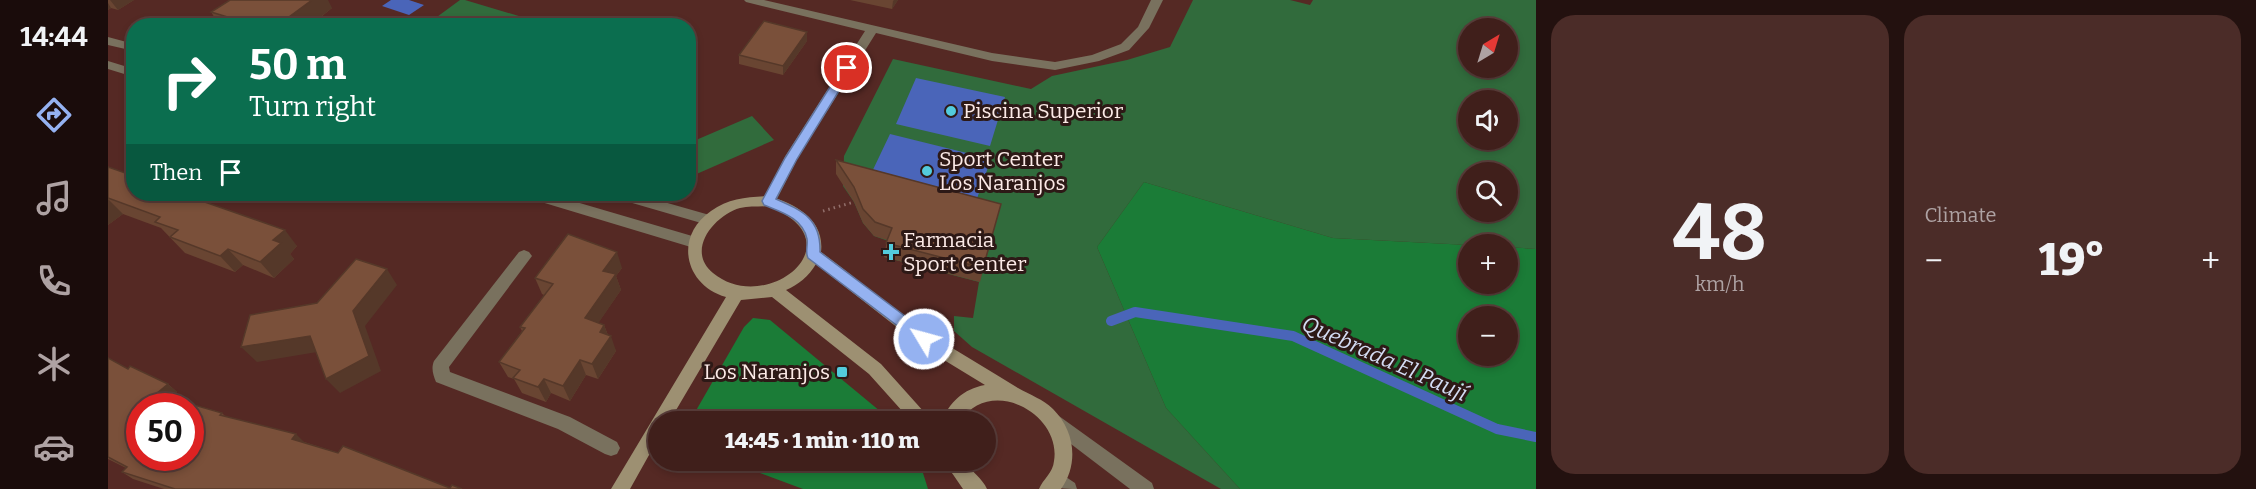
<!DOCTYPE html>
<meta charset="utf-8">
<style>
body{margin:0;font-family:Bitter,serif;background:#4b2c28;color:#f1f3f6;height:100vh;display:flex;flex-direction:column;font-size:22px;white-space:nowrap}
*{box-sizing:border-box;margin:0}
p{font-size:20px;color:#aea2a3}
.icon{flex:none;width:33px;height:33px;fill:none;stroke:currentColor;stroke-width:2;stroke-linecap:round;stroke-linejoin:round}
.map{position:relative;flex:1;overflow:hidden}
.details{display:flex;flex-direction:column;gap:15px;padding:15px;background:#23110f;width:720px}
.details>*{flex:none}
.hud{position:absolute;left:18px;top:18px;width:570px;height:183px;border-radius:24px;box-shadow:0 3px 9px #0003,0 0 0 2px #593d3a;background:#0b6e4f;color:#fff;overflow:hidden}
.needle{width:39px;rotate:38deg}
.buttons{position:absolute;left:1350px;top:18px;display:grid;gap:12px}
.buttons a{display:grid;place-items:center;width:60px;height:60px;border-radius:50%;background:#401f1b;box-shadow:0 3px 9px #0003,0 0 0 2px #593d3a;font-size:30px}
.speed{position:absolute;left:18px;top:393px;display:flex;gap:12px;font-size:30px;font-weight:700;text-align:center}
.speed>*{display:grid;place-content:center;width:78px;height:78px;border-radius:50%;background:#401f1b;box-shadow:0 3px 9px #0003,0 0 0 2px #593d3a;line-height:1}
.speed .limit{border:9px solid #d22;background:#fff;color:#111}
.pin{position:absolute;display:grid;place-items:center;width:51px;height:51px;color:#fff;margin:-26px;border:3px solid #fff;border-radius:50%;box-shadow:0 2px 6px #0007}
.me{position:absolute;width:66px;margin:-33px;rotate:307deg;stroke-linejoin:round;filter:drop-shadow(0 0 4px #0008)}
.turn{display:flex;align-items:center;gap:21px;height:126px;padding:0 24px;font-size:27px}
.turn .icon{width:78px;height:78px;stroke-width:2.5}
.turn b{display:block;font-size:42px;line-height:51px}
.then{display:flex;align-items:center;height:57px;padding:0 24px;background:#0003;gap:12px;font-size:22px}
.big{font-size:45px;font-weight:800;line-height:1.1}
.details .tile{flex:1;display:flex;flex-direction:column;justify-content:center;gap:9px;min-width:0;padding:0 21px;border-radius:24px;background:#4b2c28}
.details .dial{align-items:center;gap:0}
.dial b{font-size:78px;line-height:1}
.heat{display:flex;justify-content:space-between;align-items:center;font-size:33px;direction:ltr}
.details .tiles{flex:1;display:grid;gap:15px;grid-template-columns:repeat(2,1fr)}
.trip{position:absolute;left:540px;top:411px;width:348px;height:60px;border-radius:30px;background:#401f1b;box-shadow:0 3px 9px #0003,0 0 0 2px #593d3a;font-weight:800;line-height:60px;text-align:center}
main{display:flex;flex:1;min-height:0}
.menu{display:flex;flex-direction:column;width:108px;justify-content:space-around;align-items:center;background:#1a0c0b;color:#aea2a3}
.menu .icon{width:42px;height:42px}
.menu .on{color:#95b2f1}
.menu b{font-size:27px;color:#f1f3f6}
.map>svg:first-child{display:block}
.green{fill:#316b3c;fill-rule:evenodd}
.forest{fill:#1b7c37;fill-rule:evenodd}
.water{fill:#4a65b9}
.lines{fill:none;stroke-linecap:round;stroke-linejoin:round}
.stream{stroke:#4a65b9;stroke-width:10}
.path{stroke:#926f6b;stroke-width:3;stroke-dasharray:1.5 4;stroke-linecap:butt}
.lane{fill:#79715e;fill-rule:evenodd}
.street{fill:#79715e;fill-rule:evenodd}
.secondary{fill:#9d9072;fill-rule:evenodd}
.wall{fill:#694532}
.shaded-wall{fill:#553829}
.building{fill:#7a503a;stroke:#553829;stroke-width:1.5;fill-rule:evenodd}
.route{fill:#95b2f1;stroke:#61749d;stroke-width:1.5}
.poi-dot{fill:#53cbdc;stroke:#2d1916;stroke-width:2}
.labels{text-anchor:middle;stroke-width:6;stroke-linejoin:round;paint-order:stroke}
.poi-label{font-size:21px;fill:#fceae7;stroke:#2d1916;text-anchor:start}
.water-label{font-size:22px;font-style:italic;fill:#d3dcf3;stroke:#2d1916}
</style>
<main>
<nav class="menu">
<b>14:44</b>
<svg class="icon on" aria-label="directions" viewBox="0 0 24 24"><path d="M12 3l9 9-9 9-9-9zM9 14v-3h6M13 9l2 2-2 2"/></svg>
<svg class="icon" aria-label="music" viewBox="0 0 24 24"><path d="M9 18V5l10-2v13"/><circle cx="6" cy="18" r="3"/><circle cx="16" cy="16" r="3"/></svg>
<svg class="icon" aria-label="phone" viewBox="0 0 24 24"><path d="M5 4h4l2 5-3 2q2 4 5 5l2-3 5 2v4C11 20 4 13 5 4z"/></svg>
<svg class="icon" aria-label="climate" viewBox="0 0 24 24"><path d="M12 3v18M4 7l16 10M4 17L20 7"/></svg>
<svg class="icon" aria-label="car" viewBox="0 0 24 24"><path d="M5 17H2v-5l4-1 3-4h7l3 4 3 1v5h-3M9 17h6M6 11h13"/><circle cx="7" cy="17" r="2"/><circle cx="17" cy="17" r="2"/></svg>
</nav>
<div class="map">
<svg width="1428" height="489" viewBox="0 0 1428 489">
<rect width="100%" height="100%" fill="#552924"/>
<!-- green -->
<path class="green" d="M352 0H357L441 25H318Z
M1085 0H1182L1202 5 1205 0H1428V249L1400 247V244L1360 245 1225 238 1036 182 989 247 1058 408 1132 489H1113L864 347 846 331V316L865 318 871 282 776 257 783 242 766 236 755 223 746 202 735 186 736 156 785 59 923 89 944 76 1019 60 1062 47ZM1360 28H1400V68H1360ZM1360 100H1400V140H1360ZM1360 172H1400V212H1360Z
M644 116 666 140 584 176 581 171V143Z"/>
<!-- forest -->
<path class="forest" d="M1036 182 1225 238 1360 245V284H1400V247L1428 249V489H1132L1058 408 989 247ZM1360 316H1400V356H1360Z
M645 318 662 320 784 421H582L636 327Z
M580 461H808L815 473 820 489H695L644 470Z"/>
<!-- water -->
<path class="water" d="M283 0H301L316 5 301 15 274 6Z
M808 78 897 97 882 146 788 124Z
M782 134 883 159 867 204 762 176Z"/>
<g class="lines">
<!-- stream -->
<path class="stream" d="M1003 321 1027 312 1185 336 1389 429 1428 437"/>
<!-- path -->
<path class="path" d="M715 211 746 202"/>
<!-- lane -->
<path class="lane" d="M416 250 421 252 424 256 421 260 341 367 342 372 462 417 509 442 512 448 509 454 503 456 497 454 450 429 328 382C325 375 323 368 326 361L411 252Z"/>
<!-- street -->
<path class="street" d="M636 0H656L884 53 947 62 984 55 1013 44 1030 27 1043 0H1055L1041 28 1021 50 991 61 947 70 884 61 768 33 689 159 666 205 661 206 654 201 678 155 757 31 638 2Z
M0 37 26 44V51L0 45Z
M0 61 26 69V77L0 69Z
M418 194H441L591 238 593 242 591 246 586 248 420 198Z
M505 194H528L605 216 607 220 605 224 600 225 507 198Z
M944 411 1044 483 1046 489H1022L938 425 935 419 938 413Z
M949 471 967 483 969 489C957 489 945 489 940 480L942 474Z"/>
<!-- secondary -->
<path class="secondary" d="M661 196C688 204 717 220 713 252 751 280 788 313 828 338 855 355 883 371 910 388 922 395 935 399 945 409 967 431 971 464 953 489H931C935 479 945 473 946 461 954 413 881 375 852 422H833C842 402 855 389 877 385L813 346 708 264C701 276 690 285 678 290L773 364 825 422H804L761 374 664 297 633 300 561 422H550V439L522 489H503L618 297C576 285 566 236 603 211 621 198 640 197 661 196ZM660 206C752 242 658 317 605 273 577 250 607 215 632 208 641 206 651 207 660 206Z
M835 460H855C862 470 875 479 879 489H855Z"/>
</g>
<!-- wall -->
<path class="wall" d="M0 0H26L10 10 3 8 0 10Z
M742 0H790L784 9Z
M224 8 202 26H112L103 12Z
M699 41 675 75 631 64V55Z
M728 160 893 204 872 282 776 257 779 240 766 236 755 223 746 202 728 174Z
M0 167 189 246 182 254 186 259 166 278 135 265 127 272 77 253 53 228 15 214 0 225Z
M514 268 508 276 513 290 490 323 496 325 500 335 508 351 490 379 478 375 462 401 443 393 438 402 414 393 406 379 400 377 391 362 414 331 412 327 436 295 434 294 427 278Z
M0 358 20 369 60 384 69 392 62 398 114 413 117 416 196 442 342 488 354 489H56L25 479 14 472 18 468 0 459Z"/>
<!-- shaded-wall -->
<path class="shaded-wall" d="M2 0H26L10 10Z
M204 0H220L224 8 201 26 177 20Z
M786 0H790L784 9 785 1Z
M0 3 3 8 0 10Z
M699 32V41L675 75V66Z
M0 199 15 214 0 225Z
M177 230 189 246 182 254 186 259 166 278 152 262 165 240Z
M120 249 135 265 127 272 112 256Z
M509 252 514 268 508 276 513 290 483 334 477 318 495 271Z
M279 269 289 285 257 326 273 371 232 393 218 379 245 311Z
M496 325 501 338 503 336 508 351 490 379 484 364 492 332Z
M202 336 215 351 149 362 133 347Z
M472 360 478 375 462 401 455 386Z
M436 379 443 393 438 402 430 387Z
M60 384 69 392 58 402 48 394Z
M188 434 196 442 193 446 184 439Z"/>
<!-- building -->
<path class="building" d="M122 0H204L177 20 202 26H120L117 24 126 19 103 12Z
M656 21 699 32 675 66 631 55Z
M728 160 893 204 875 268 778 243 784 228 767 222 755 209 746 187Z
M0 167 26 176V194H74L177 230 165 240 173 243 152 262 120 249 112 256 62 237 70 230 47 222 52 217 0 198Z
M460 234 509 252 495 271 508 274 477 318 496 325 492 332 503 336 484 364 472 360 455 386 436 379 430 387 405 378 412 370 391 362 417 328 412 327 445 284 427 278Z
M248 259 279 269 245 311 261 356 218 379 202 336 133 347 142 315 209 303Z
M0 358 20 369 22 366 60 384 48 394 114 413 112 415 188 434 184 439 230 453 235 446 342 488 344 485 354 489H67L14 472 19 467 0 457ZM32 406H82V458H32Z"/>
<!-- route -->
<path class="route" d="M739 64 745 68 689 159 668 199C695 211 713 219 712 252L822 335 824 339 822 344 816 346 700 258C697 252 700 246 699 239 695 218 673 212 656 205L654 201 677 158 734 68Z"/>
<!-- markers -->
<g class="poi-dot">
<circle cx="843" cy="111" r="6"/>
<circle cx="819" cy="171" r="6"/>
<path d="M780 243h6v6h6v6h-6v6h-6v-6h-6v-6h6z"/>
<rect x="728" y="366" width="12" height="12" rx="3"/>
</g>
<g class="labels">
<!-- poi labels -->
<g class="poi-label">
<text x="855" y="118">Piscina Superior</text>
<text x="831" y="166">Sport Center<tspan x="831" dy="24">Los Naranjos</tspan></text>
<text x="795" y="247">Farmacia<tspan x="795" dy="24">Sport Center</tspan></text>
<text x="722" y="379" text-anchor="end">Los Naranjos</text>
</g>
<!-- water labels -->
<g class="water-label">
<text transform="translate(1277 358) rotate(24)" y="8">Quebrada El Paují</text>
</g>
</g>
</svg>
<div class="buttons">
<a><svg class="needle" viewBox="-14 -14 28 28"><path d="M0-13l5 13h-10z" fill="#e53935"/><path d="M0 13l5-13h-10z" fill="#aea2a3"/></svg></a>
<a><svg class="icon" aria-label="sound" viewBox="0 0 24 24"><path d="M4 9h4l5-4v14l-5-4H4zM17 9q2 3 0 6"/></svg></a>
<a><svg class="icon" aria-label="search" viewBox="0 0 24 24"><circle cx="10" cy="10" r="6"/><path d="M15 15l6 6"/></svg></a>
<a>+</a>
<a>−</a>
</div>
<div class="speed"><div class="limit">50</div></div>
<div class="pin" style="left:739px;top:68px;background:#d93025"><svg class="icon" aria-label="arrive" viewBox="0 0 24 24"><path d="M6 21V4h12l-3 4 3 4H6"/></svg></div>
<svg class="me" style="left:816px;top:339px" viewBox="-20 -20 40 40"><circle r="17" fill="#95b2f1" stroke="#fff" stroke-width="3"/><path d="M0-11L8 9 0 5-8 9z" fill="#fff"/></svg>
<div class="trip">14:45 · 1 min · 110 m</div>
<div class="hud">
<div class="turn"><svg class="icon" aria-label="right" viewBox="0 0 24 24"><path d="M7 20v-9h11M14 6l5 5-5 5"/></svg><div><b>50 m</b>Turn right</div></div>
<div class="then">Then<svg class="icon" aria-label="arrive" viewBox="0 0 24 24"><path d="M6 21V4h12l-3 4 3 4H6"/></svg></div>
</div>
</div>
<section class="details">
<div class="tiles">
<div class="tile dial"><b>48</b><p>km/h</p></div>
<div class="tile"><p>Climate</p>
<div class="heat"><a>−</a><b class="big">19°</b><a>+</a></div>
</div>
</div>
</section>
</main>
